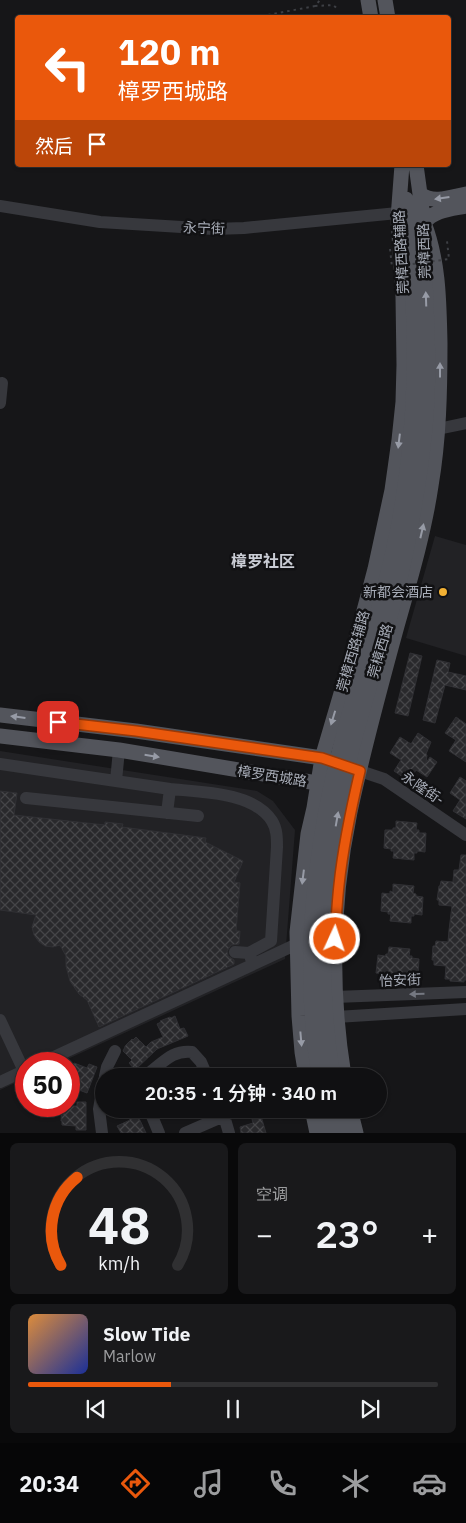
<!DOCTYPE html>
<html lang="zh">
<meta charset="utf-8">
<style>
body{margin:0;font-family:"IBM Plex Sans","Noto Sans SC",sans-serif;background:#19191b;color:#f1f3f6;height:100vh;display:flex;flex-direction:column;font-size:19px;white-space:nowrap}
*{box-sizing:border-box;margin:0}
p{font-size:16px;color:#9c9d9f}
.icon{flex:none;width:28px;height:28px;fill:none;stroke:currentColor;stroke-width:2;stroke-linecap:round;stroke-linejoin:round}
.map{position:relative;height:1133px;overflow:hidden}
.sheet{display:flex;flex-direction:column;gap:10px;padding:10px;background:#09090a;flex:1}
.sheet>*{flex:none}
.hud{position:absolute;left:15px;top:15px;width:436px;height:152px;border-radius:5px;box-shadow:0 1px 4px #0004,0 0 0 1px #303032;background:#ea580c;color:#fff;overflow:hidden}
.speed{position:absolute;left:15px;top:1052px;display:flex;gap:10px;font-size:25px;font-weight:700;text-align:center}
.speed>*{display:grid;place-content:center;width:65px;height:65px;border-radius:50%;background:#101012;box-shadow:0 1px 4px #0004,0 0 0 1px #303032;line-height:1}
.speed .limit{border:8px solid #d22;background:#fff;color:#111}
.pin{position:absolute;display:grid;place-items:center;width:42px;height:42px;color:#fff;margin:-21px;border-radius:10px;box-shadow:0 2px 8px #0006}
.me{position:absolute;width:55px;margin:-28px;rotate:3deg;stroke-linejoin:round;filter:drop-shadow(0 0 4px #0008)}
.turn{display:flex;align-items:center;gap:18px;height:105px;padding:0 20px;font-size:22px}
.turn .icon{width:65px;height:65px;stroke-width:2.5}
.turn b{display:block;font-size:35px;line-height:42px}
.then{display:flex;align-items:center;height:48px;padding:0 20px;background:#0003;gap:10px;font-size:19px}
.big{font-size:38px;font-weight:600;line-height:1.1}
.sheet .card{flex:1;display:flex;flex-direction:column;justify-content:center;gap:8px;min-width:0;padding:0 18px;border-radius:8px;background:#19191b}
.sheet .dial{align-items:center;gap:0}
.dial svg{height:130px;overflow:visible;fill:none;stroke:#303032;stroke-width:7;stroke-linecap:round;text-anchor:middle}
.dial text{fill:#f1f3f6;stroke:none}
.song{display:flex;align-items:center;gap:15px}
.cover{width:60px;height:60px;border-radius:8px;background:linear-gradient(135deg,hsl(30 70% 55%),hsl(230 70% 35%))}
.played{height:5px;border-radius:2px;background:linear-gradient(90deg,#ea580c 35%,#303032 35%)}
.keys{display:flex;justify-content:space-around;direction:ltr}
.heat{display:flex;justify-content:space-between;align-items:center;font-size:28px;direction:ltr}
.sheet .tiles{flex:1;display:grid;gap:10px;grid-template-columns:1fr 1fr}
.card:last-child{grid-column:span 2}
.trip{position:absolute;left:95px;top:1068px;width:292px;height:50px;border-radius:25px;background:#101012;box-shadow:0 1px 4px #0004,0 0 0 1px #303032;font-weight:600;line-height:50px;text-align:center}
.dock{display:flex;height:80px;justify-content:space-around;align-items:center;background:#060607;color:#9c9d9f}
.dock .icon{width:35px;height:35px}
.dock .current{color:#ea580c}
.dock b{font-size:22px;color:#f1f3f6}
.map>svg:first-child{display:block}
.built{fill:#222225}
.building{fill:url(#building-cross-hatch);stroke:#303034}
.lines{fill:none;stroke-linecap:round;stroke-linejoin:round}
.path{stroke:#3d3f44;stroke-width:2;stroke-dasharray:2.5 4;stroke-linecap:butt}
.minor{stroke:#37383d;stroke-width:12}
.major{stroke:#53555c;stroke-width:15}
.path-bridge{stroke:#3d3f44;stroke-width:2;stroke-dasharray:2.5 4;stroke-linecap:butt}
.major-bridge{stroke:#53555c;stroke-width:15}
.oneway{fill:#979ba6}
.oneway2{fill:#757881}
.route-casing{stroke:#983908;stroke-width:12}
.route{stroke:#ea580c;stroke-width:9}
.poi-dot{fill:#f2b134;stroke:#111113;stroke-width:2}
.labels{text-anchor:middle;stroke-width:5;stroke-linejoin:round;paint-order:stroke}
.street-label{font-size:14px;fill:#a8adb8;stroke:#111113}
.poi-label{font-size:14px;fill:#a8adb8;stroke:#111113;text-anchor:end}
.quarter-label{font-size:16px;font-weight:bold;fill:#c9ccd4;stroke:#111113}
</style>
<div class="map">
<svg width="466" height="1133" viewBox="0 0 466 1133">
<defs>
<pattern id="building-cross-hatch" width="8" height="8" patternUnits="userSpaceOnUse" patternTransform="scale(1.25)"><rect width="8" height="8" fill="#29292c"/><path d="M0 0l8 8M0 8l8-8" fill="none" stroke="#454548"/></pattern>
</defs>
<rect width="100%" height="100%" fill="#161618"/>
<!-- built -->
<path class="built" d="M435 536 466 545V656L406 638Z
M0 751 257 791 273 801 295 830 285 959 57 1064H26V1078L0 1090Z"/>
<!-- building -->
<path class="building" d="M410 653 422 656 408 716 395 713Z
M437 660 450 663 448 672 466 676V690L445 685 435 723 423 720Z
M456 717 466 724V762L449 751 456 740 445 733Z
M418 733 431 742 426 754 427 755 426 763 430 757 437 762 427 777 416 770 409 781 394 771 401 760 390 753 400 737 411 744Z
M460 777 466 781V819L453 811 460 800 450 793Z
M0 791 17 793 14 815 105 825V822L123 824 122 827 206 838 205 842 243 861 234 882 240 883 236 931H240L239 944 231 945 227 951 228 956 234 960V964L99 1027 87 1000 79 994 70 981 66 966V956L60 945 53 947 45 946 39 942 34 935 32 927 36 915 0 910Z
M396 821 417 823 416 830H419V833H426L425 852 417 851V853H414V860L393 858 394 851H391V849L384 848 385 830H393V828H396Z
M461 855H466V980H464V982L450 981V979H445L446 966 434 965V960H432L433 946H435L436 941 448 942 449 930 452 906 439 905V900H437L439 886H440L441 881 453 882 454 870H459Z
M393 884 414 886 413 893 416 894V896L423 897 422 915 414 914V916H411V923L390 921 391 914H388V912L381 911 382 893 390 894V891L393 892Z
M389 947 410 949 409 956H412V958L419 959 418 977 410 976V979L407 978V986L386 984V977L384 976V974L376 973 378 955 385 956 386 954H388Z
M175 1016 180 1029 184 1028 188 1036 157 1049 135 1070 129 1063 132 1060 123 1051 125 1047V1046L132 1039 133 1040 136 1037 146 1047 151 1042 163 1037 157 1024 161 1022 160 1021 170 1017 171 1018Z
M74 1063 87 1068 89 1064 97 1067 87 1093 79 1090 80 1086 69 1081V1071Z
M77 1102H86V1130H76V1126L62 1125V1121H61L62 1106H77Z
M136 1112 146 1133H121L117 1126 130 1120 128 1116Z
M261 1116 266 1133H241L240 1127 253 1123 252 1119Z"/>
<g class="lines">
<!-- path -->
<path class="path" d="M315 6 333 5 339 10
M268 15 315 6 320 0"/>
<!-- minor -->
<path class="minor" d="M0 206 100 222 214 229 244 228 408 212
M0 403 2 383
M438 429 466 423
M0 764 170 789
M360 771 384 779 466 835
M116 781 119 750
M26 798 198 816
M167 813 170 789C200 792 254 792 272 821 277 829 277 838 277 847L271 941 249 953 253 964
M235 952 249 953
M335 997 466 992
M336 1017 466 1009
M0 1020 24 1071
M39 1064 297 944
M105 1076 107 1067 115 1051
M147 1076 149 1073C164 1062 172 1050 192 1052L201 1062 207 1076
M0 1082 26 1070
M149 1109 159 1133
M222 1109 229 1133
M102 1133 99 1109 104 1080
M185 1133 240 1109"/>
<!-- major -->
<path class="major" d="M368 0 371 18
M385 0 388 18
M416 165 424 223 425 277
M420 194C433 204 451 197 466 194
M406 199 409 223 412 275
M424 223C433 210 451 209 466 206
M0 715 136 731 322 758 330 761
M0 736 119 750 317 783 327 780
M306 1076 302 1052 299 1016 297 932 308 834 314 808 322 758 354 649 375 569 392 490 399 440 403 402 404 365 403 297 398 218 402 165
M344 1076C330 989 332 899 350 812 363 750 380 688 397 626 410 580 424 533 431 486 439 439 440 391 440 343 439 302 439 262 424 223
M312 1109 317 1133
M325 1109 330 1133
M338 1109 344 1133
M350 1109 356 1133"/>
<!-- path-bridge -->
<path class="path-bridge" d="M390 249 392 267 449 259 447 241"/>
<!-- major-bridge -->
<path class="major-bridge" d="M319 1076C302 971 312 863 337 760 357 679 385 599 400 517 414 440 417 362 412 284
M333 1076C314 966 326 853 353 745 369 683 391 623 404 561 413 517 421 472 425 428 430 378 427 327 425 277"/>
</g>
<!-- one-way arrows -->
<defs><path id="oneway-solid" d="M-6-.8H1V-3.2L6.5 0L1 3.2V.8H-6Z" transform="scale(1.25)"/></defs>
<g class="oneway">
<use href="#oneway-solid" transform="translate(442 198) rotate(172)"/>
<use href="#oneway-solid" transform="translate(426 299) rotate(-92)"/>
<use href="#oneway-solid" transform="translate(440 370) rotate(-90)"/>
<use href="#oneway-solid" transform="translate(399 441) rotate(97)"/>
<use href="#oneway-solid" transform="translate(422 531) rotate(-77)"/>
<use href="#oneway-solid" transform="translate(18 717) rotate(-173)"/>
<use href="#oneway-solid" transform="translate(333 718) rotate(107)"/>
<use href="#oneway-solid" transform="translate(152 756) rotate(9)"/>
<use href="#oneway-solid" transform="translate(337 819) rotate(-80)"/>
<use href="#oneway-solid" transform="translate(303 877) rotate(97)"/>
<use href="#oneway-solid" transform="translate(301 1039) rotate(85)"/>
</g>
<use class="oneway2" href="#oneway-solid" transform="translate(417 994) rotate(178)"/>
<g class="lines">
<!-- route casing -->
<g class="route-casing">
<path id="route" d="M58 722 136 731 322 758 360 771C351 809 343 847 339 885 337 903 336 921 335 939"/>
</g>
<!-- route -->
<use href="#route" class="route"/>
</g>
<!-- markers -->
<circle class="poi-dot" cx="443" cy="592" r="5"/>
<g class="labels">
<!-- street labels -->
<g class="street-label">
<text transform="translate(204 228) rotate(2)" y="5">永宁街</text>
<text transform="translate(424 251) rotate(-92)" y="5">莞樟西路</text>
<text transform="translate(401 252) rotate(-93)" y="5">莞樟西路辅路</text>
<text transform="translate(353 651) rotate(-74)" y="5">莞樟西路辅路</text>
<text transform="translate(380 651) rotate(-74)" y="5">莞樟西路</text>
<text transform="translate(272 776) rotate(9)" y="5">樟罗西城路</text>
<text transform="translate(423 788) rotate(34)" y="5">永隆街-</text>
<text transform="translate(400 980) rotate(-2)" y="5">怡安街</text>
</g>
<!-- poi labels -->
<g class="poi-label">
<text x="433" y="597">新都会酒店</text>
</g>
<!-- quarter labels -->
<g class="quarter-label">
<text x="263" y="567">樟罗社区</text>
</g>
</g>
</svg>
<div class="speed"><div class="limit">50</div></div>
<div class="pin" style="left:58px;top:722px;background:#d93025"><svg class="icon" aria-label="arrive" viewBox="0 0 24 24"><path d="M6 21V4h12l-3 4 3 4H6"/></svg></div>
<svg class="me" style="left:335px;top:939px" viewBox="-20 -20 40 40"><circle r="17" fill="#ea580c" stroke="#fff" stroke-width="3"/><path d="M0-11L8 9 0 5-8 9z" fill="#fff"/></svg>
<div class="trip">20:35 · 1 分钟 · 340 m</div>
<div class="hud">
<div class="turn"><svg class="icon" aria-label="left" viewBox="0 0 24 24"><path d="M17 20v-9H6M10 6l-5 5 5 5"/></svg><div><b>120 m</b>樟罗西城路</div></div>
<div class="then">然后<svg class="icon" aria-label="arrive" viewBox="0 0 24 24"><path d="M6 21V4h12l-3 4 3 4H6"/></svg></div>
</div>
</div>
<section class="sheet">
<div class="tiles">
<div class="card dial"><svg viewBox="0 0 100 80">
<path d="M14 69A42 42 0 1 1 86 69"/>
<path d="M14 69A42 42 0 0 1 24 15" stroke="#ea580c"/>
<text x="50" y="56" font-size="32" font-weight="700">48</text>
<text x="50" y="72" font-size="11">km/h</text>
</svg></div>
<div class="card"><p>空调</p>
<div class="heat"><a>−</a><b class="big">23°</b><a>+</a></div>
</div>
<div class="card">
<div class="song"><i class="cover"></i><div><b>Slow Tide</b><p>Marlow</p></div></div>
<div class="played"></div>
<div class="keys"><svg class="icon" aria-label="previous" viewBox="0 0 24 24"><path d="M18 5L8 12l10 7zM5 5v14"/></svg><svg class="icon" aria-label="pause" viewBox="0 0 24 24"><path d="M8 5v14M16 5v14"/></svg><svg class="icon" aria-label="next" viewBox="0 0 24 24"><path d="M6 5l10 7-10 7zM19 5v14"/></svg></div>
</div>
</div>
</section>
<nav class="dock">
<b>20:34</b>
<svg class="icon current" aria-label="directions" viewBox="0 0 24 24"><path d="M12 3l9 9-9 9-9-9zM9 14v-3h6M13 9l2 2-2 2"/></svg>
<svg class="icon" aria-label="music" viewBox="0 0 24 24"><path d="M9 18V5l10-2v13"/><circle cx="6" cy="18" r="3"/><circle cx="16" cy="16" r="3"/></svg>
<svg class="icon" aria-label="phone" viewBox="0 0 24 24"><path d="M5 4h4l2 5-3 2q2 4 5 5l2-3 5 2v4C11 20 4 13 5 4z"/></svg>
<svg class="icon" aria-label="climate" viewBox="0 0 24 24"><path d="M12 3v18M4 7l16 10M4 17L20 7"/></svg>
<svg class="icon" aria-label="car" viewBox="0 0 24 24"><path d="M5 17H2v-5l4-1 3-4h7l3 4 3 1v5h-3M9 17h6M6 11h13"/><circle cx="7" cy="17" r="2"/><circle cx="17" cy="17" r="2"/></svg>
</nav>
